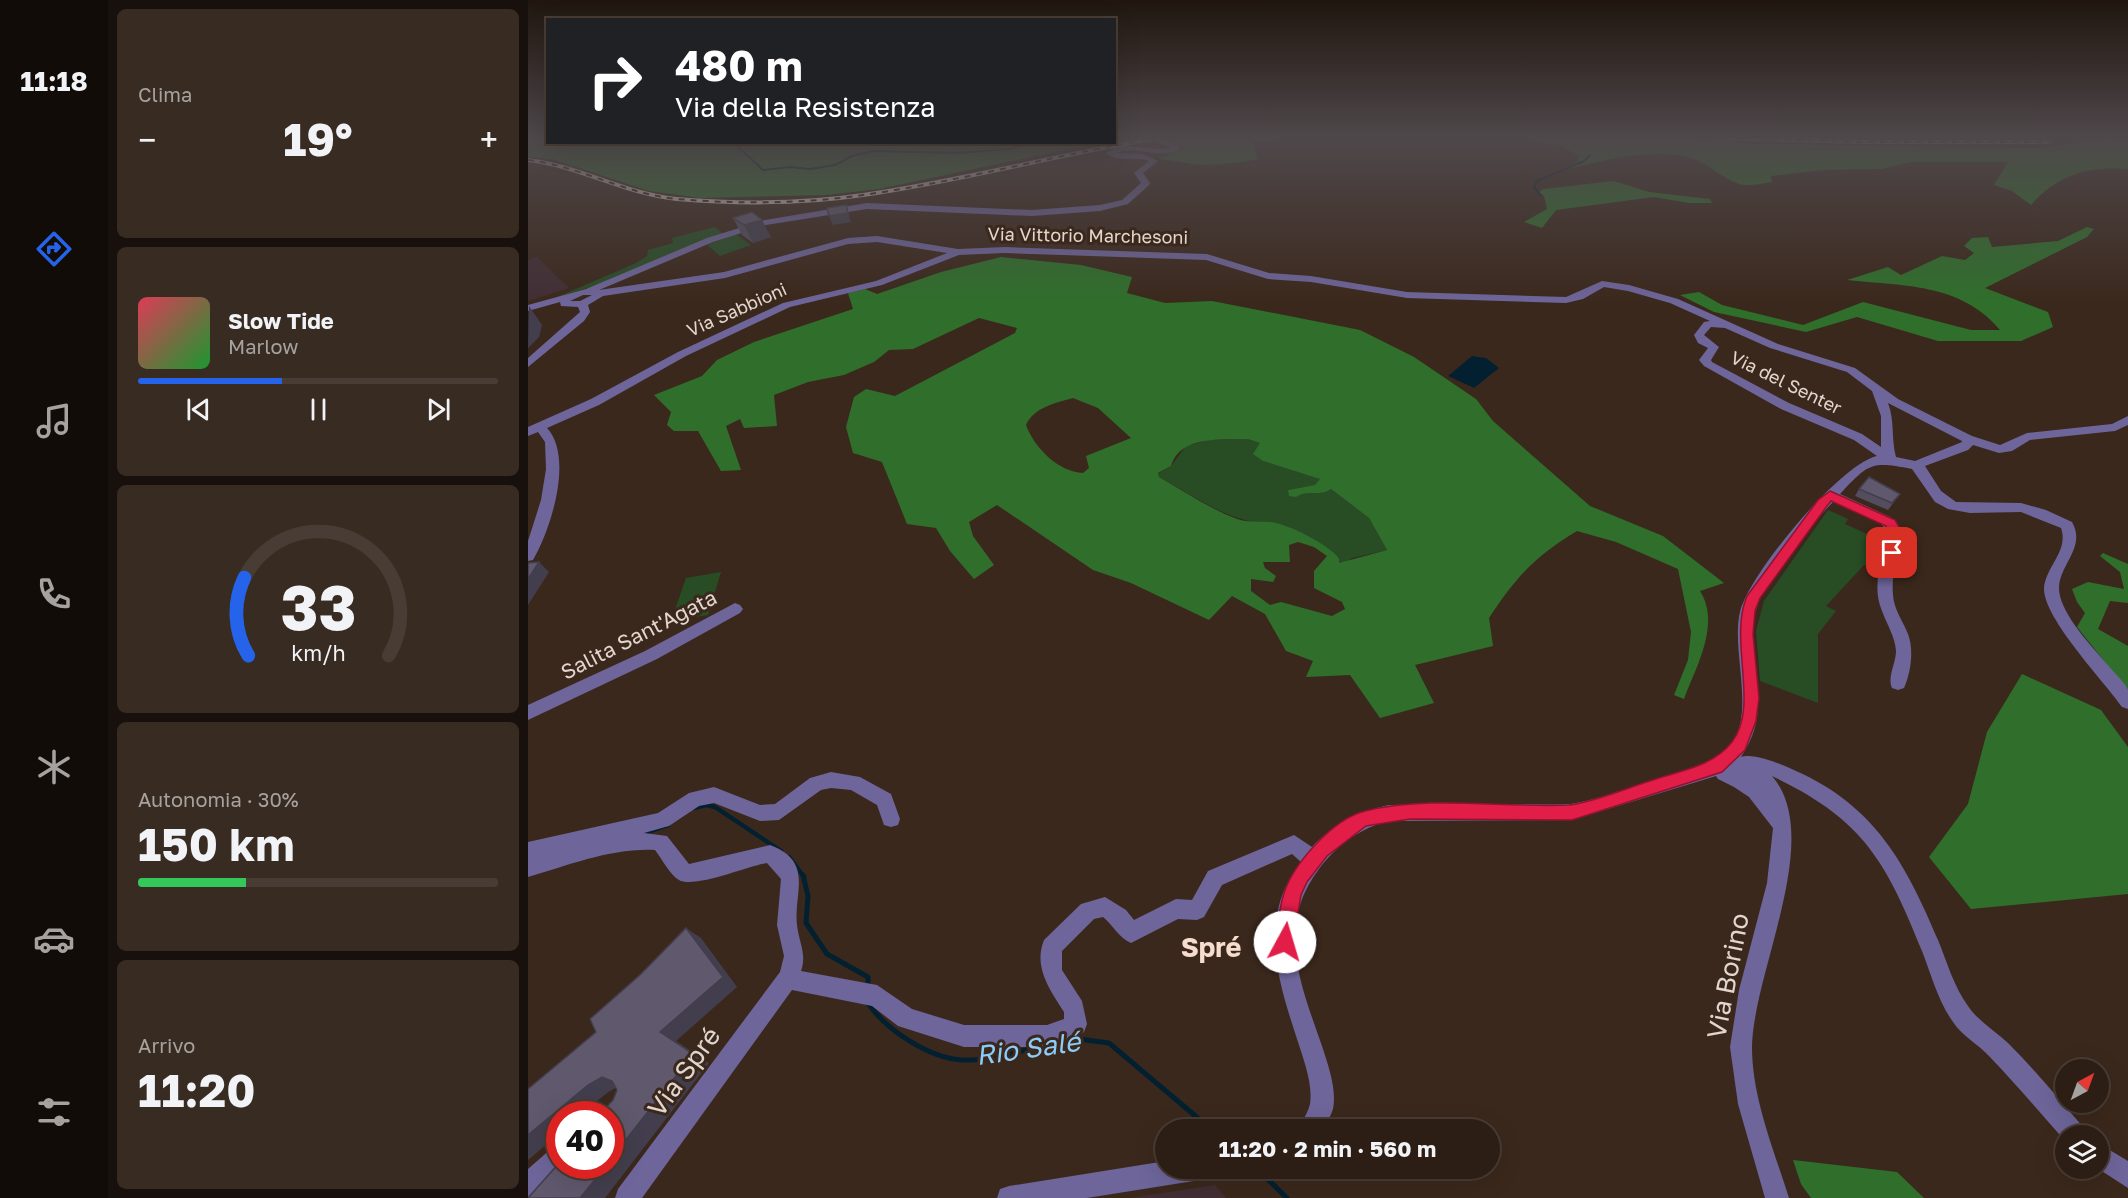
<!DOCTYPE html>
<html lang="it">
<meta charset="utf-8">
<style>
body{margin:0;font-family:"Golos Text",sans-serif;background:#382b22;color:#f1f3f6;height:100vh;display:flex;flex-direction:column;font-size:22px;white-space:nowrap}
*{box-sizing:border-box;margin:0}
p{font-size:20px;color:#a6a2a0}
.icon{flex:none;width:33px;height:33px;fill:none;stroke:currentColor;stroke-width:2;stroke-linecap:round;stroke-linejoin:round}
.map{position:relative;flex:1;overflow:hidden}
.drawer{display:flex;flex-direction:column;gap:9px;padding:9px;background:#18100c;width:420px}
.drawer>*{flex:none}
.hud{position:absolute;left:18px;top:18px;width:570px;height:126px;border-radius:0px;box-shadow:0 6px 24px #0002,0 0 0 2px #483c34;background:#202124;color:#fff;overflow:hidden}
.needle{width:39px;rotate:41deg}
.tools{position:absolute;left:1527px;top:1059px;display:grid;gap:12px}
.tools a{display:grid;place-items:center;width:54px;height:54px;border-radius:50%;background:#2c1e15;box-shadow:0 6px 24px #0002,0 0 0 2px #483c34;font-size:30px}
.speed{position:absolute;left:18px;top:1101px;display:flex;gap:12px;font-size:30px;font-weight:700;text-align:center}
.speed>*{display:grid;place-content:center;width:78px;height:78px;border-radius:50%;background:#2c1e15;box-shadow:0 6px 24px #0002,0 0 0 2px #483c34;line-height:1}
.speed .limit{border:9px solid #d22;background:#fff;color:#111}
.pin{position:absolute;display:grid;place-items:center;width:51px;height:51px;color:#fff;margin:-26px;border-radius:12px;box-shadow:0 3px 9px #0006}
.me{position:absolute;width:66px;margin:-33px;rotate:6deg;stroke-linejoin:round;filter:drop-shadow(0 0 4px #0008)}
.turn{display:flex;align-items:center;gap:21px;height:126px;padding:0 30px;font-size:27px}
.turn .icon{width:78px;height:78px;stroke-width:2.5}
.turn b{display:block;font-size:42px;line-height:51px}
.big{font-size:45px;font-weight:700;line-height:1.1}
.drawer .tile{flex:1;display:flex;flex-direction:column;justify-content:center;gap:9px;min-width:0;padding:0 21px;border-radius:9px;background:#382b22}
.drawer .dial{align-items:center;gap:0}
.dial svg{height:156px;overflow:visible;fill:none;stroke:#483c34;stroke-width:7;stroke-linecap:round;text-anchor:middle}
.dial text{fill:#f1f3f6;stroke:none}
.song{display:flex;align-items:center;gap:18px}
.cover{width:72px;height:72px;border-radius:9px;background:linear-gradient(135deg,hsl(350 70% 55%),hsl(130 70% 35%))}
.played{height:6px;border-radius:3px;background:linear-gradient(90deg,#2563eb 40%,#483c34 40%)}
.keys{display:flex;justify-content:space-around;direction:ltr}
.heat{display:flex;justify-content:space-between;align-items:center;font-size:33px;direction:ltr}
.charge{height:9px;border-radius:4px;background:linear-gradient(90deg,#34c759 30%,#483c34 0)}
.trip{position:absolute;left:627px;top:1119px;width:345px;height:60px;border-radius:30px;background:#2c1e15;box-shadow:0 6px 24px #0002,0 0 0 2px #483c34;font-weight:700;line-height:60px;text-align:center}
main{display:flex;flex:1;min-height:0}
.dock{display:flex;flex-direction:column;width:108px;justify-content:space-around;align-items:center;background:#120c08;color:#a6a2a0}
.dock .icon{width:42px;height:42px}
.dock .current{color:#2563eb}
.dock b{font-size:27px;color:#f1f3f6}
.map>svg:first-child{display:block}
.education{fill:#412e34}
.green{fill:#284d25}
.forest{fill:#2f6f2b;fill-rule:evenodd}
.water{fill:#032031}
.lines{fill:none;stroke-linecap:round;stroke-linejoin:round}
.stream-far2{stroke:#032031;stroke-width:2}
.stream-far1{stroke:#032031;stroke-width:4.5}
.stream{stroke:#032031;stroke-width:5}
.minor{fill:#6e659a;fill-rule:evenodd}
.rail-casing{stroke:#d0c2ba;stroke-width:4}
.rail{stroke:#3b281c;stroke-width:2;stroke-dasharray:6;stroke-linecap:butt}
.wall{fill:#534d5f}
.shaded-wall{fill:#433e4d}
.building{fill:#60596e;stroke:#433e4d;stroke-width:1.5}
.route{fill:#e11d48;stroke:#92132f;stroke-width:1.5}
.labels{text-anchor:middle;stroke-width:6;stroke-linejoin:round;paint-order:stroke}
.far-street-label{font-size:18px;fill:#e3d6ce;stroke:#3b281c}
.street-label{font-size:21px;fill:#e3d6ce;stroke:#3b281c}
.near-street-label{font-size:26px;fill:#e3d6ce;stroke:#3b281c}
.near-neighbourhood-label{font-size:27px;font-weight:bold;fill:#f7ddce;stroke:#3b281c}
.near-water-label{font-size:27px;font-style:italic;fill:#8cccf8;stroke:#3b281c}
</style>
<main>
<nav class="dock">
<b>11:18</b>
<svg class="icon current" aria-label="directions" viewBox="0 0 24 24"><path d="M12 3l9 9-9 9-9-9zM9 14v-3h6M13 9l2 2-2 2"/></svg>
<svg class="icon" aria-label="music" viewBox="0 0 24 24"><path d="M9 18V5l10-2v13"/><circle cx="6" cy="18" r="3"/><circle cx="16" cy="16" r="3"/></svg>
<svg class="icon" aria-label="phone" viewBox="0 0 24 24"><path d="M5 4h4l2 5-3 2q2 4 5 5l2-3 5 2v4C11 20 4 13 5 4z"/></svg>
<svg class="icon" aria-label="climate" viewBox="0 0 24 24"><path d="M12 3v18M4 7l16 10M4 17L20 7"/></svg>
<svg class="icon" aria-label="car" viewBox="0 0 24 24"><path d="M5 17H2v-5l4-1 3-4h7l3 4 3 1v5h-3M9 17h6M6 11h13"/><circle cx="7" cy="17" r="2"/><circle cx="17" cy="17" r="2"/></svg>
<svg class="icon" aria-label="filters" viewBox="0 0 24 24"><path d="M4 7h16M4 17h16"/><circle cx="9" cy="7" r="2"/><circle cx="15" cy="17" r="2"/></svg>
</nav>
<section class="drawer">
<div class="tile"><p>Clima</p>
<div class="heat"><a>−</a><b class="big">19°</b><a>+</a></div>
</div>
<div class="tile">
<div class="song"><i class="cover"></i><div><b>Slow Tide</b><p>Marlow</p></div></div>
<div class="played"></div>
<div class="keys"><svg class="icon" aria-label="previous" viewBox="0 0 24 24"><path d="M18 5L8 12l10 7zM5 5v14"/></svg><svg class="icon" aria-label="pause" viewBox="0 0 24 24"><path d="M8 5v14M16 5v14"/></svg><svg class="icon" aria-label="next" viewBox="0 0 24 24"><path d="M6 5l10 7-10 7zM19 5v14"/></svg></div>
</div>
<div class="tile dial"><svg viewBox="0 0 100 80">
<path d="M14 69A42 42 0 1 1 86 69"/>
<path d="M14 69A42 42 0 0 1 12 29" stroke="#2563eb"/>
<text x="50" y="56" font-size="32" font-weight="700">33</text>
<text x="50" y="72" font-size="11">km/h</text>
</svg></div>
<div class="tile"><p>Autonomia · 30%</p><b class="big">150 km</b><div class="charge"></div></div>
<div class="tile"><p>Arrivo</p><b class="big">11:20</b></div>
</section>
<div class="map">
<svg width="1600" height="1198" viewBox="0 0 1600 1198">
<rect width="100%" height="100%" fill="#3b281c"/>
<!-- education -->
<path class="education" d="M9 257 41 288 0 301V260Z
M687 1185 698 1198H602Z"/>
<!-- green -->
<path class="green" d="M187 227 195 234 72 284 27 298 108 263 119 256 120 250 145 243 144 238Z
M208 234 223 245 192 256 179 245Z
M720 439 733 443 735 461 793 479 788 485 760 490 783 493 803 489 841 518 859 550 824 558 815 564 810 563 811 557 742 522C707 527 662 493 631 477L630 474 643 466 658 446 681 440Z
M1300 510 1320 519 1317 524 1359 543 1350 566 1336 565 1298 606 1308 611 1290 634V703L1232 681 1228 631 1236 601Z
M193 572 180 615 143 621 158 578Z"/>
<!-- forest -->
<path class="forest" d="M0 138H19L20 142 570 143 351 189 299 195 172 198 121 191 24 159 0 157Z
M636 138H760L724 142 730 159C709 163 685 166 664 164 653 162 643 160 631 159L656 148Z
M994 138H1156L1227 144 1513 148 1580 138 1600 141V169C1560 166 1530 174 1503 205L1484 191 1466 185 1480 162H1383L1353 169 1296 170 1243 176 1244 182C1236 183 1225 186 1217 185 1198 183 1181 162 1159 157 1117 148 1072 162 1031 171L1049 162 1051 156 1035 147Z
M1086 181 1121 192 1182 199 1184 203H1161L1126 197 1028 210 1014 228 996 222 1019 209 1016 196 1011 192 1015 189Z
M1559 227 1566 229 1559 237 1457 288 1520 312 1525 327 1493 341H1410L1329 317 1278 332 1186 312 1152 295 1171 292 1194 305 1275 325 1335 302 1443 330H1472C1433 283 1375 286 1319 280L1360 267 1373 275 1414 256 1437 260 1446 253 1436 246 1444 238 1460 237 1464 247 1530 241Z
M473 257 553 265 604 277 599 293 637 303 684 301 832 330 886 357 948 399 965 421 1062 506 1135 536 1196 583 1172 591C1193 624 1168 667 1156 699L1146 695 1160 660 1163 632 1150 569 1088 542 1049 531C1007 556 987 578 961 618L965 646 887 665 906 703 852 718 822 675 778 677 785 661 758 651 737 614 704 596 681 620 603 583 565 570 469 505 441 522 445 536 466 565 446 579 422 551 408 528 379 524 354 462 325 453 318 427 326 397 338 389 367 396 487 333 489 328 451 318 385 349 361 350 346 362 316 375 280 382 246 395 249 426 216 428 212 419 198 426 213 470 193 471 170 431H146L139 425 143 412 126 395 174 376 189 360 226 342 325 309 320 293 337 289 349 294 413 272ZM545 398 570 408 603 438 558 456 561 468 555 473C530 472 506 447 498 425 506 407 528 403 545 398ZM720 439 732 443 725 454 735 461 792 479 787 485 760 490 761 496 768 497C779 489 792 497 803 489L841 518 859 550 811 563V558C799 544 759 523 741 522 730 521 720 523 709 519 682 509 656 491 631 477L630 473 643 466C652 435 694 440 720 439ZM770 542 786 547 799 556 786 571V588L814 602 817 609 804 616 753 602 742 605 723 591V579L745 582 748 576 737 568 735 562H762L761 545Z
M1575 553 1600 564V603L1582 601 1570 629 1600 646V691L1549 627 1557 613 1549 602 1544 589 1560 582 1596 589 1592 572 1572 556Z
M1494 674 1573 710 1600 747V894L1443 909 1401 857 1440 804 1459 732Z
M1265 1160 1369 1172 1396 1198H1283L1273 1184Z"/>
<!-- water -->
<path class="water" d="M944 356 958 358 971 368 946 388 920 376Z"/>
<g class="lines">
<!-- stream-far2 -->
<path class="stream-far2" d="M205 142 235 170 262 167 282 169 307 165 324 156 346 151 430 153 481 149 504 143 548 142
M1013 196 1006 187 1009 181 1056 161 1062 155"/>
<!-- stream-far1 -->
<path class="stream-far1" d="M166 808 178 805 187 807 253 851
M113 834 140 825
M261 857 276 877"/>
<!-- stream -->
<path class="stream" d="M275 875 280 896 278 923 299 954 340 977V986
M340 1003C358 1030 401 1058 434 1060 461 1061 488 1052 513 1046
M543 1038 581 1043 684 1130
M728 1168 759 1198"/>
<!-- minor -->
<path class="minor" d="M627 138H633L653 148C633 162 609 144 588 153L615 154 630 161 615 173 622 183 621 185 600 204 572 211 504 216 339 209 238 225 185 242 71 290 196 272 320 238 349 236 430 249 477 247 679 254 741 273 783 276 879 292 1038 297 1074 281 1101 285 1150 299 1250 344 1327 368 1370 399 1444 436 1472 445 1499 433 1584 424 1600 416V425L1587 431 1502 440 1484 451 1471 453 1445 445 1440 450 1397 466 1413 491 1428 502 1493 503 1518 510 1544 522C1560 550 1525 568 1532 596 1538 621 1569 652 1586 672 1590 677 1598 684 1600 690 1600 695 1600 703 1600 709L1594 707C1576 681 1515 618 1516 588 1518 566 1541 551 1533 528L1493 512 1442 513 1420 509 1407 502 1384 469C1343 461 1341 463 1312 494L1362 517 1376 532C1370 553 1363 573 1365 595 1366 610 1375 621 1380 634 1386 649 1383 673 1376 688L1370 690 1364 688C1359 677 1368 663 1368 651 1367 636 1359 625 1354 611 1343 585 1354 558 1362 533L1352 523 1305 502C1281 527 1237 578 1228 610 1212 663 1250 703 1213 757 1226 752 1255 765 1268 771 1347 806 1378 864 1410 940 1419 962 1426 987 1440 1006 1450 1021 1467 1031 1480 1043 1507 1070 1531 1099 1556 1128L1560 1136H1538V1142C1512 1113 1488 1084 1461 1056 1450 1044 1434 1036 1425 1022 1410 1001 1403 974 1394 951 1358 861 1335 819 1244 776 1297 837 1225 972 1224 1047 1224 1098 1246 1150 1261 1198H1237L1210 1104 1202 1047 1211 990 1239 883 1245 828 1221 797 1206 787 1190 779 1188 776 1044 820 861 821C832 828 809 845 791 869 747 927 773 985 794 1046 800 1065 809 1089 805 1109 803 1116 798 1123 795 1130H770C774 1121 780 1113 782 1104 785 1084 776 1061 770 1042 750 981 729 918 773 862L764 854 694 885 676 917 669 920 650 919 603 943C591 938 585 925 575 917L566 919 534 951V970L554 1001 559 1024 556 1032 544 1040 519 1047H436L370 1026 344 1006 264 990 114 1198H87L90 1189 252 972 256 956 249 925 253 879 239 863C220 866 166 889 151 880 142 875 134 859 127 850 83 848 42 865 0 877V842L130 813 161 793 186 787 232 805 247 804 282 778 303 772 332 777 363 794 372 819 370 825 363 827 356 825 349 805 323 790 303 788 293 790 251 820 232 821 186 803 171 806 141 826 116 833 139 836 161 864 242 845C287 862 265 893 269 925 271 943 279 954 273 971L349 985 384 1009 436 1025H519L536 1019V1012C522 990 505 967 516 940L553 904 577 897 598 910 606 920 648 899 664 900 680 871 766 835 784 847C805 824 831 812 861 805 902 804 943 804 983 804 1003 804 1023 805 1042 804 1067 801 1104 786 1129 779 1152 772 1176 767 1196 752 1232 722 1202 653 1212 612 1221 574 1312 464 1349 456L1326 440 1253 409 1176 366 1171 360 1180 348 1170 343 1166 335 1176 322 1182 321 1142 303 1100 291 1076 287 1055 299 1038 303 879 298 783 282 740 279 678 260 477 253 431 255 354 285 262 307 158 356 71 405 19 428C46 457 23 529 5 560L0 561V541L13 500 18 469 17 442 10 432 0 436V427L63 399 150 352 255 303 348 281 419 253 349 242 320 244 197 278 75 296 60 305 62 312 56 321 0 367V358L52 312 50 307 33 306 32 302 0 311V305L58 289 179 238 237 220 339 203 504 210 572 205 594 200 613 183 606 173 621 161C607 155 591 164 578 153 598 138 621 153 643 148L627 141ZM55 295H64L52 301H42ZM1183 327 1197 328 1242 348 1319 372 1344 391 1353 416V447L1334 434 1261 403 1184 362 1183 360 1191 347 1176 335ZM1360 403 1434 441V442L1387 461 1368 457C1363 439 1367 421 1360 403Z
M207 603 212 605 215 609 212 613 129 659 0 720V705L117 651Z
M1570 1143 1600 1161V1188L1569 1168Z
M32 1144V1166H39L9 1195 0 1198V1169L24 1148Z
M638 1161V1168H684L681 1177 672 1180 559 1198H469L472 1189 481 1186Z"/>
<!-- rail casing -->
<g class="rail-casing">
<path id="rail" d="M1184 138 1336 142H1521
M0 160C52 166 97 194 149 199 210 204 274 204 335 195 434 181 531 154 630 138"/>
</g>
<!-- rail -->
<use href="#rail" class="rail"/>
</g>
<!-- wall -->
<path class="wall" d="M205 218 243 237 225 243 214 235Z
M1331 489 1372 494 1360 510 1327 496Z"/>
<!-- shaded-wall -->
<path class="shaded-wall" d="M318 205 323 222 305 225 301 216Z
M234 220 243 237 225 243 216 225Z
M1 306 14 325 11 337 0 348Z
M11 562 21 572 0 605V579Z
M158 928 173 938 209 987 148 1041 181 1063 77 1198H52L78 1166H82V1160L132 1032Z
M74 1077 92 1085 79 1093 53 1114H32V1133L0 1160V1135L60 1085Z"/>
<!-- building -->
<path class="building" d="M318 205 320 213 301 216 299 208Z
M224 212 234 220 216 225 205 218Z
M1341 477 1372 494 1364 503 1331 489Z
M11 562 0 579V563Z
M158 928 195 977 132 1032 165 1054 82 1160V1114H72L85 1100 89 1090 84 1081 74 1077 60 1085 0 1135V1089L68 1032 62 1019 113 974Z
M32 1162V1166H78L52 1198H0Z"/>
<!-- sky -->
<linearGradient id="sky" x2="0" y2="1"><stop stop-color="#20160f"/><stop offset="0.45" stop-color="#4f484b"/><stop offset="1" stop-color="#4f484b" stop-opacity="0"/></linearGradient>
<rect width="1600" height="305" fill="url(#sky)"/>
<!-- route -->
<path class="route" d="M1302 491 1367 520 1376 536 1370 553 1364 557 1357 553 1363 536 1358 526 1303 501 1299 506 1232 598 1227 611 1225 634 1231 698 1228 721 1217 750 1194 772 1044 820 882 819 838 826 799 856 779 882 773 895 764 949 757 951 751 949 748 942C750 926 751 908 756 893 766 863 805 819 837 811 903 795 973 808 1041 805 1064 803 1104 786 1128 779 1155 770 1185 766 1204 742 1232 706 1200 640 1219 596L1290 500Z"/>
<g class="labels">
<!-- far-street labels -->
<g class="far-street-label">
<text transform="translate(560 236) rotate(1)" y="6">Via Vittorio Marchesoni</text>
<text transform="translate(209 310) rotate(-24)" y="6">Via Sabbioni</text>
<text transform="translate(1258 383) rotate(26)" y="6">Via del Senter</text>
</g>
<!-- street labels -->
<g class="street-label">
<text transform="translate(111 635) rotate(-27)" y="7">Salita Sant'Agata</text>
</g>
<!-- near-street labels -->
<g class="near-street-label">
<text transform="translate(1200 976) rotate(-79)" y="9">Via Borino</text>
<text transform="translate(156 1072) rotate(-54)" y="9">Via Spré</text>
</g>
<!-- near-neighbourhood labels -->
<g class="near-neighbourhood-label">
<text x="683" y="957">Spré</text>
</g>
<!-- near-water labels -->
<g class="near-water-label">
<text transform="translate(500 1049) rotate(-8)" y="9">Rio Salé</text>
</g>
</g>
</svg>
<div class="tools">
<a><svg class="needle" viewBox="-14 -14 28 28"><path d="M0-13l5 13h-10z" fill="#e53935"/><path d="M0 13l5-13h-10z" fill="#a6a2a0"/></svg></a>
<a><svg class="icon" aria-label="layers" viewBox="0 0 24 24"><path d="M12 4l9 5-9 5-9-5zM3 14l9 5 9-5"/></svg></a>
</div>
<div class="speed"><div class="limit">40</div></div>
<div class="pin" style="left:1364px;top:553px;background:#d93025"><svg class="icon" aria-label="arrive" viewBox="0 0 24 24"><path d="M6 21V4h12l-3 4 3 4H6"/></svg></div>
<svg class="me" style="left:757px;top:942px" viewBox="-20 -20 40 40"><circle r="19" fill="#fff"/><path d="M0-13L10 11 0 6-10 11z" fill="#e11d48"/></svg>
<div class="trip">11:20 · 2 min · 560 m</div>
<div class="hud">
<div class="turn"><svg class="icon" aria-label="right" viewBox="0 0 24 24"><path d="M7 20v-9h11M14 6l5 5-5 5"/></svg><div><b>480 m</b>Via della Resistenza</div></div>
</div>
</div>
</main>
